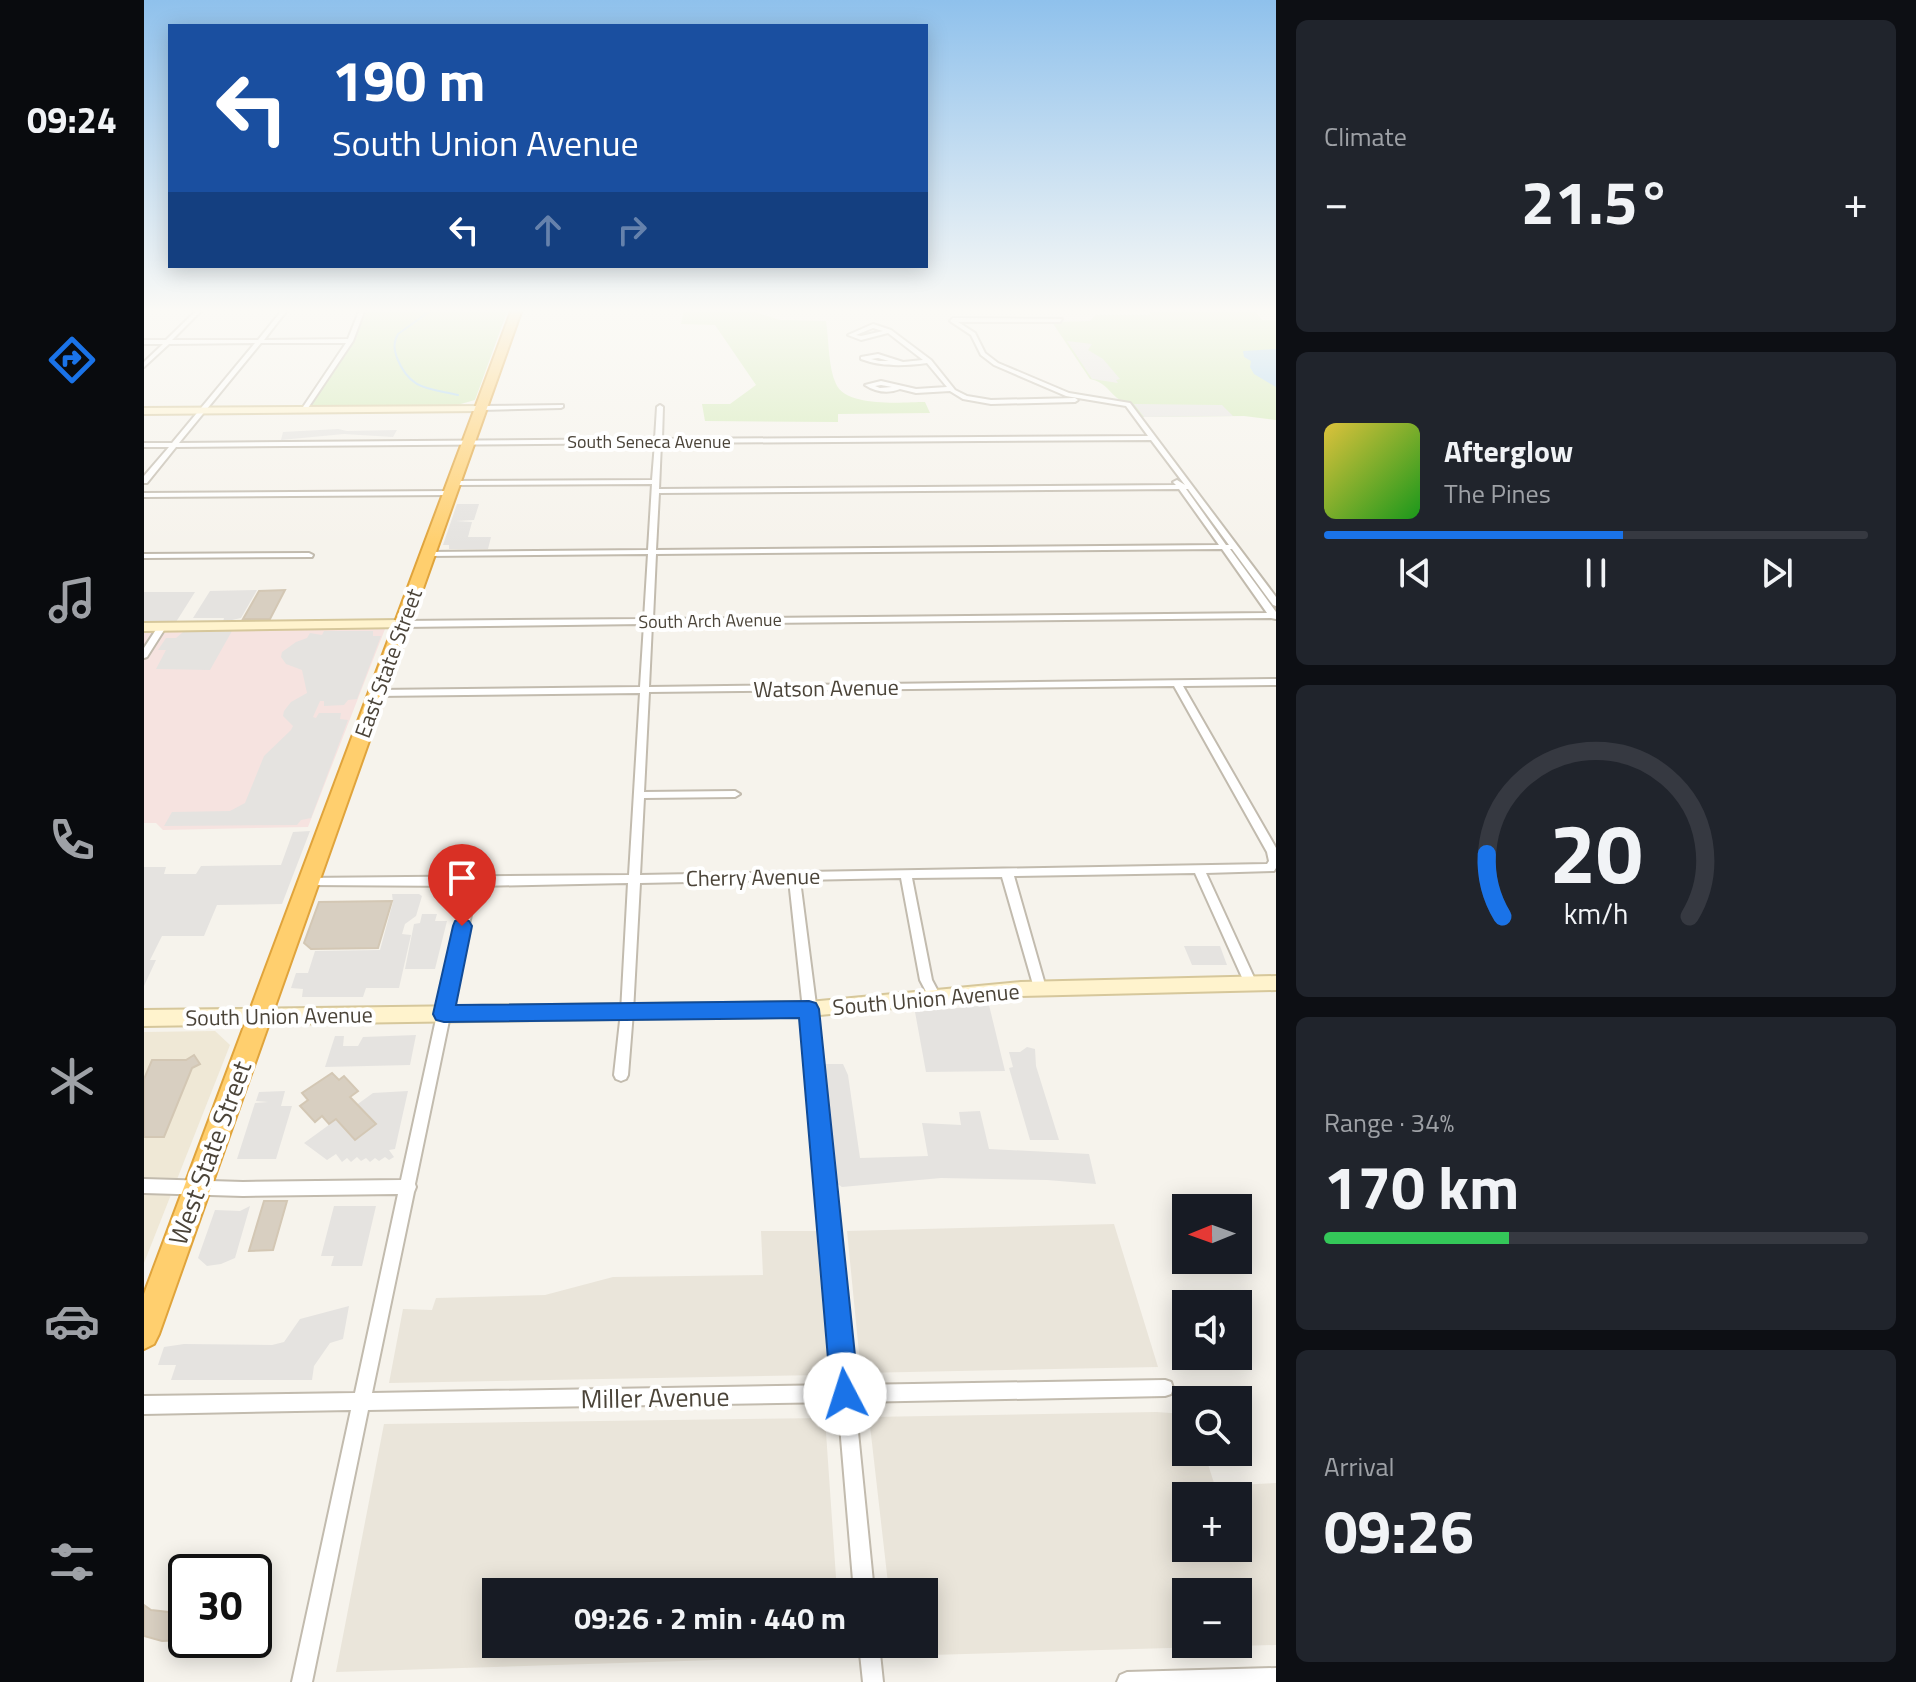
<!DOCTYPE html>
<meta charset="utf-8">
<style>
body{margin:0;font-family:"Titillium Web",sans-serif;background:#20242c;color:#f1f3f6;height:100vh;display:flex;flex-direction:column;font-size:30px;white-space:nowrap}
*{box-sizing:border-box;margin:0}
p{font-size:26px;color:#9ea1a6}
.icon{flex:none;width:44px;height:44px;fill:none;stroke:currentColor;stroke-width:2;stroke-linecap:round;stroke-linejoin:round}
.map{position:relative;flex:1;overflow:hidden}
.side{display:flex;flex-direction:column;gap:20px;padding:20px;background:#0d0f14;width:640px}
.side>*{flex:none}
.guide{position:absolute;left:24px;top:24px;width:760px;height:244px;border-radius:0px;box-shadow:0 4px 20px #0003;background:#1a4fa0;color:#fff;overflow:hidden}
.needle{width:52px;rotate:269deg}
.fabs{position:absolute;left:1028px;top:1194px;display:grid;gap:16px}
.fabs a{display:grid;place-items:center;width:80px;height:80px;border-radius:0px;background:#171b24;box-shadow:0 4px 20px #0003;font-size:40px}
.speed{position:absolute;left:24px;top:1554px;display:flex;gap:16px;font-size:40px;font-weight:700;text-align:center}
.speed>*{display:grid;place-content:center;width:104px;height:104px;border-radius:50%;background:#171b24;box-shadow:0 4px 20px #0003;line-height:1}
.speed .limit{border:4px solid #111;border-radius:12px;background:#fff;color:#111}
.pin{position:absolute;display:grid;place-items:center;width:68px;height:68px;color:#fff;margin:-82px -34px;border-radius:50% 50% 50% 0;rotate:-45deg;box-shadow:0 0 8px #0007}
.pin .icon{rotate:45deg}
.me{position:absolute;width:88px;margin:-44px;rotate:355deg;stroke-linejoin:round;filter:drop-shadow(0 0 6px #0008)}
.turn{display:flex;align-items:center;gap:28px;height:168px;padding:0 32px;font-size:36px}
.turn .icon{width:104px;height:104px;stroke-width:2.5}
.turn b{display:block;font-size:56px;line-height:68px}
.lanes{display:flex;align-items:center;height:76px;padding:0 32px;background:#0003;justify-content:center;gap:40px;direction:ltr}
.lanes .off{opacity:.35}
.big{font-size:60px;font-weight:700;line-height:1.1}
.side .tile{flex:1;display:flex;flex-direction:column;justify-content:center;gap:12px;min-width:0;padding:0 28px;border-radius:12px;background:#20242c}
.side .dial{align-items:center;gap:0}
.dial svg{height:208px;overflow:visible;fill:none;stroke:#363941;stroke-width:7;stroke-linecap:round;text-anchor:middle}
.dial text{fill:#f1f3f6;stroke:none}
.song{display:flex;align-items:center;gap:24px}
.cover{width:96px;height:96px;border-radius:12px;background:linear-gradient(135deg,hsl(50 70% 55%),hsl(120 70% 35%))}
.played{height:8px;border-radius:4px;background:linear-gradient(90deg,#1a73e8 55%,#363941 55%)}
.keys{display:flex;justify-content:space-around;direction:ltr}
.heat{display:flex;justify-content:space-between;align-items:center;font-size:44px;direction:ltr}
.charge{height:12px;border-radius:6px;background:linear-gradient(90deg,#34c759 34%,#363941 0)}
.trip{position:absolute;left:338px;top:1578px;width:456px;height:80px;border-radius:0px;background:#171b24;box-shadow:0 4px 20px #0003;font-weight:700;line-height:80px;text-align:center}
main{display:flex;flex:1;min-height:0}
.dock{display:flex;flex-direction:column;width:144px;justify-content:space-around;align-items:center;background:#090b0e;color:#9ea1a6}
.dock .icon{width:56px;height:56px}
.dock .active{color:#1a73e8}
.dock b{font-size:36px;color:#f1f3f6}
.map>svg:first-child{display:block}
.residential{fill:#eae5da;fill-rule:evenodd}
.education{fill:#efe8d6}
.medical{fill:#f6e3e0}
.green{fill:#d2eab5}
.parking{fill:#e5e3e0}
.water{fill:#a9d4f2}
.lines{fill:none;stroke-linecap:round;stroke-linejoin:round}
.stream{stroke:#a9d4f2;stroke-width:2}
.building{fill:#d8cfc1;stroke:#d3c7b4;stroke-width:2}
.street-casing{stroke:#c2bbae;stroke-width:4}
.secondary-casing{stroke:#d6c79b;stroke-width:4}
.highway-casing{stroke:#e0a43c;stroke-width:4}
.street{fill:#fff;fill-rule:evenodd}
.secondary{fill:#fff3cd;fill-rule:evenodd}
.highway{fill:#ffcf6e;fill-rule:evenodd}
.route{fill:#1a73e8;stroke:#114b97;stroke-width:2}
.labels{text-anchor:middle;stroke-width:8;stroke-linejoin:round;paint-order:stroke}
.far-street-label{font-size:18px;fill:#4b4439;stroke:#fff}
.street-label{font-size:22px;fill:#4b4439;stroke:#fff}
.near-street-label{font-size:26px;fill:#4b4439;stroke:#fff}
</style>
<main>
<nav class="dock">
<b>09:24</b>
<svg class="icon active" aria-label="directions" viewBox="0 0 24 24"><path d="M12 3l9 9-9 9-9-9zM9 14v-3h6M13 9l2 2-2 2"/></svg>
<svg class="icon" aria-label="music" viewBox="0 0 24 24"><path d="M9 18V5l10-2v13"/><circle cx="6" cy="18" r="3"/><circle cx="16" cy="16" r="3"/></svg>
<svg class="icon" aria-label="phone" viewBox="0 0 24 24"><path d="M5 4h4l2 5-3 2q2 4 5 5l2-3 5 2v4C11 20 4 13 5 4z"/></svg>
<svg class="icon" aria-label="climate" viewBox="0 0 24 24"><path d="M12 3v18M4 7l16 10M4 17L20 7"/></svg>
<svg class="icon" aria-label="car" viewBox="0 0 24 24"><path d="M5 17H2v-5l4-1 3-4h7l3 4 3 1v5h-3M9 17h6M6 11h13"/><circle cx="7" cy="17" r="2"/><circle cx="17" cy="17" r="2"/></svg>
<svg class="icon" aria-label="filters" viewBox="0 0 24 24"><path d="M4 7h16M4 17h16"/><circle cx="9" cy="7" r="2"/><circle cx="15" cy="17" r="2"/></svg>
</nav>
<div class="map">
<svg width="1132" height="1682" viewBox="0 0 1132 1682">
<rect width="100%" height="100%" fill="#f6f3ec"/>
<!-- residential -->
<path class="residential" d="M970 1224 1014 1367 717 1373 703 1231Z
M617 1231H672L684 1365 678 1375 245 1383 259 1309 288 1310 292 1298 401 1295 469 1277 619 1275Z
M1012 1412 1042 1414V1452H1060L1071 1486 1132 1483V1645L752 1656 750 1644H780V1592H745L725 1417ZM1042 1496H1094V1548H1042ZM1042 1592H1094V1644H1042Z
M681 1418 693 1592H352V1644H697L698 1656 192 1672 240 1424Z"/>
<!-- education -->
<path class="education" d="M71 1031 86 1045 0 1263V1032Z"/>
<!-- medical -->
<path class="medical" d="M241 629 164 827 19 830 12 823H0V631Z"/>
<!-- green -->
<path class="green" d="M221 309H364L331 400 306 407 167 406 209 341Z
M540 309H613L614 313 636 320 682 321C685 340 684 367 692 384 703 408 759 402 781 402L786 413 694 414V422L561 421 558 404H586L612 385 571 325 537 324Z
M1002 309H1110L1118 320H1132V420L1100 416 999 417C991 406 982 405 973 398 963 389 960 382 946 379L908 322 946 321 951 315H1007Z"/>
<!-- parking -->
<path class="parking" d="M923 341 948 344 944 350 959 359 976 379 972 380 974 383 948 379Z
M990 404 1078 405 1089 416 1000 417Z
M194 429 203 431 253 430 249 437 200 434 137 440 139 432Z
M313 504H335L330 520 312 521 328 522 324 537H347L344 549H305V545H299Z
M113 590 97 618 79 622 80 618H49L66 591Z
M0 592H51L32 622 0 621Z
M88 631 66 670 12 669 22 650H14L22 638H32L39 632Z
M180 631H229V636H237L213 699 204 700 200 705 180 706V701H176L169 717 172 718 175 713H197L196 719 204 720 167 818 157 820 153 825 20 826 28 812 86 811 101 803 120 756 147 730 149 726 139 716 140 711 147 702 163 693 158 670 142 664 137 657 138 652 152 642 163 638 166 633 178 635Z
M166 831 138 904 73 905 60 936H18L6 960H12L0 986V867H22L20 874H52L57 866 137 865 149 832Z
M248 894H275L278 896 272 916 261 924 258 934 267 935 255 988H222L219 997H158L159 989 147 988 152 973H164L171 951 236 950 249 902Z
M278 914H293L291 921H303L291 969H261L270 924 276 923Z
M1040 946H1076L1083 965H1048Z
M845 1005 861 1071 782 1072 771 1012Z
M272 1035 266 1065 181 1067 191 1036H200L199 1046H214L219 1037Z
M883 1047 891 1049 892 1066 915 1140H886L865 1068 869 1067 865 1052H876Z
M679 1064H699L704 1075 716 1158 784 1156 778 1123 817 1125 815 1112 836 1111 845 1149 945 1154 952 1184 903 1180 797 1178 698 1187 689 1181Z
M141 1091 137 1106H148L132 1159H93L111 1103 124 1102 112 1101 115 1092Z
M264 1091 251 1149 245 1150 250 1157 245 1160 241 1157 235 1161 231 1158 226 1162 222 1158 217 1161 213 1157 207 1162 203 1158 198 1162 192 1154 183 1160 160 1143 229 1093Z
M106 1206 91 1258 77 1264 63 1266 54 1258 71 1210 96 1211Z
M190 1206H232L218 1266H187L190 1256H177Z
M205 1306 199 1339 186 1343 170 1366 168 1380H27L32 1365H14L20 1347 40 1344 128 1345 140 1342 156 1319Z"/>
<!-- water -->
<path class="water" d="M1132 349V387L1110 374 1106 367 1107 361 1100 357 1099 351Z"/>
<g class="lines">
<!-- stream -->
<path class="stream" d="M289 309 254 334C249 343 250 349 253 358 266 390 283 388 314 395"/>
</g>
<!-- building -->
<path class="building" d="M141 590 126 619H99L115 591Z
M248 901 234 948 167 949 160 943 175 902Z
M50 1055 56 1064 48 1068 20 1137H0V1079L8 1060H42Z
M188 1073 195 1080 200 1076 214 1091 206 1097 232 1124 211 1140 192 1119 185 1124 178 1116 171 1122 156 1106 164 1100 158 1093Z
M120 1201H143L129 1250 105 1251Z
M0 1605 7 1610 42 1614V1640L18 1641 0 1636Z"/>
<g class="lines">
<!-- street casing -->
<g class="street-casing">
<path id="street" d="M54 309H59L28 340H114L139 309H144L120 340 204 339 216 309H221L209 341 162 411 157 410 202 343H117L35 443 511 439 513 407 516 405 519 407 518 439 1004 436 982 406 922 396 850 365 837 355 827 335 806 321 809 318 918 319 916 322H814L831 333 841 353 854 363 925 393 986 403 1132 597V606L1129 605 1088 549H1086L1132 612V619L1127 618 508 624 505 687 1132 679V685L1039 686 1132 848V868L1130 871 1062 873 1113 984 1111 987 1107 989 1103 987 1101 984 1051 873 870 876 902 988 900 991 896 993 892 991 890 988 858 877 768 878 788 980 797 997 795 1001 791 1002 787 1001 776 980 757 878 656 880 675 1028 709 1385 1021 1380 1027 1382 1029 1388 1027 1394 1021 1396 711 1402 730 1592H710L694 1402 224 1410 168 1682H148L207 1410 0 1414V1396L211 1393 254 1194 99 1196 0 1193V1179L99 1182 257 1180 321 886 164 885 160 884 158 881 160 878 485 875 496 693 233 696 228 693 233 690 496 687 500 624 258 627 254 624 258 621 500 619 504 554 283 556 279 554 283 552 504 550 508 484 309 485 305 483 309 481 508 480 511 443 32 447 3 483H0V476L25 447H0V443H28L111 343 25 344 0 367V362L19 344H0V340H22ZM1007 440 1041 485 1033 480 1029 482 1032 485 515 489 517 443ZM1035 489 1075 545 512 550 515 493ZM1042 489H1044L1085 545H1082ZM1078 549 1123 613 509 619 512 554ZM1030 686 1123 852 1125 861 1123 864 496 875 500 798 591 797 596 794 591 791 500 792 505 692ZM645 880 661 1028 692 1385 228 1393 270 1192 272 1187 271 1184 333 886 484 883 477 1012 470 1075 472 1079 477 1081 482 1079 484 1075 489 1012 496 883Z
M729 324 747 330 787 360 811 390 823 396 847 400 931 398 934 400 931 402 847 404 819 399 806 391 772 393 756 389C744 394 732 392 721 385L737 381 772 389 803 387 783 363C760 366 739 367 717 359V357L734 354 759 362 779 360 744 333 717 340 704 335ZM729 328 739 331 717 336 712 335ZM734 358 745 361H735L727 359ZM737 385 748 387 736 388 731 386Z
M419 405V407L417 408 337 410 334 408 337 406Z
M309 491 310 493 306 495 0 497V493Z
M165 553 169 555 168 557 0 558V554Z
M18 624 22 627 3 657 0 658V648L15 625Z
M715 1644H735L739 1682H719Z
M1132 1668V1682H973L976 1675 983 1672Z"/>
</g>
<!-- secondary casing -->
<g class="secondary-casing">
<path id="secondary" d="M340 406V410L337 411 0 414V408Z
M258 620 264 624 262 627 0 631V623Z
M1132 976V990L877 996 665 1016 0 1026V1010L665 1002 877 982Z"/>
</g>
<!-- highway casing -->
<g class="highway-casing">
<path id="highway" d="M368 309H378L15 1334 10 1344 0 1349V1294Z"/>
</g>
<!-- street -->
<use href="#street" class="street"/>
<!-- secondary -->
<use href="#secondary" class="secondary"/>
<!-- highway -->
<use href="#highway" class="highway"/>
</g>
<!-- sky -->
<linearGradient id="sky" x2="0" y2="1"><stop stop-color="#8fc1ec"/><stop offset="0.57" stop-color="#fbfaf6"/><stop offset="1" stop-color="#fbfaf6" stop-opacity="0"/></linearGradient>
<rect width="1132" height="545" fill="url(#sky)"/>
<!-- route -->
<path class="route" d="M318 919 325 921 328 926 312 1005 665 1001 672 1003 675 1009 715 1394 711 1404 701 1408 691 1404 687 1394 655 1018 300 1022 292 1020 289 1014 309 926 311 921Z"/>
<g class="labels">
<!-- far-street labels -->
<g class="far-street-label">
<text x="505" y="448">South Seneca Avenue</text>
<text transform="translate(566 621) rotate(-1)" y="6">South Arch Avenue</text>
</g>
<!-- street labels -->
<g class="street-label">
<text transform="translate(244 663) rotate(-70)" y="8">East State Street</text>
<text transform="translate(682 688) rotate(-1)" y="8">Watson Avenue</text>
<text transform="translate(609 877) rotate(-1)" y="8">Cherry Avenue</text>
<text transform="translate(782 999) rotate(-5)" y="8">South Union Avenue</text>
<text transform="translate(135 1016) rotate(-1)" y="8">South Union Avenue</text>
</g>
<!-- near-street labels -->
<g class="near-street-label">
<text transform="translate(66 1153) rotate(-70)" y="9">West State Street</text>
<text transform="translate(511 1398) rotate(-1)" y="9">Miller Avenue</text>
</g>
</g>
</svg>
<div class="fabs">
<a><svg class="needle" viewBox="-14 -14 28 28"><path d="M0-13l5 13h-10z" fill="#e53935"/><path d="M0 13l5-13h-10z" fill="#9ea1a6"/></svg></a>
<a><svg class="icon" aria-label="sound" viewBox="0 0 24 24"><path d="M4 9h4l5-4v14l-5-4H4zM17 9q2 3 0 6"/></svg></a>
<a><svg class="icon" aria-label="search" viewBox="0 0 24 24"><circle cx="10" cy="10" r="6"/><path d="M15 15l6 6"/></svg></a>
<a>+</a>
<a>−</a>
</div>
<div class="speed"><div class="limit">30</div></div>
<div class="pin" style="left:318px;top:926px;background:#d93025"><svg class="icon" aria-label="arrive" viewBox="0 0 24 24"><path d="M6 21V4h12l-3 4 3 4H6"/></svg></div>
<svg class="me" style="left:701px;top:1394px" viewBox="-20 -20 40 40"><circle r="19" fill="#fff"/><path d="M0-13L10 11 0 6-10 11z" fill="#1a73e8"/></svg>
<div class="trip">09:26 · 2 min · 440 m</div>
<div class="guide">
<div class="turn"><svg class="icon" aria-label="left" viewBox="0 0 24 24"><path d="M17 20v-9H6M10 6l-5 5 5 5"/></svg><div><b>190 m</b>South Union Avenue</div></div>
<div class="lanes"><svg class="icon" aria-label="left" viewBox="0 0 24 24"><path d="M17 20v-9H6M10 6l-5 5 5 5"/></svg><svg class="icon off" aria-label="ahead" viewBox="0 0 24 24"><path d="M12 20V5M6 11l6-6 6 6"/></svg><svg class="icon off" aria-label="right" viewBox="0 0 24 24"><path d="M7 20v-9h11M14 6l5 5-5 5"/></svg></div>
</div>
</div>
<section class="side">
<div class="tile"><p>Climate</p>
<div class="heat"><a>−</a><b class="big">21.5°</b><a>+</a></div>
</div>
<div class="tile">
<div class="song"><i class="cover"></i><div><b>Afterglow</b><p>The Pines</p></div></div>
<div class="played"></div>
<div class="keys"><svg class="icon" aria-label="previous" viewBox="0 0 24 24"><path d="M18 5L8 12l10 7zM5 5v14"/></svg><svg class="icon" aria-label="pause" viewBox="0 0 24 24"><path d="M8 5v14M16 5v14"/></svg><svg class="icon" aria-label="next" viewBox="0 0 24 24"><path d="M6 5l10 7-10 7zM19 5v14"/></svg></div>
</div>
<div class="tile dial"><svg viewBox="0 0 100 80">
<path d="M14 69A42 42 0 1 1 86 69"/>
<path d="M14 69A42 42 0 0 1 8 45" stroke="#1a73e8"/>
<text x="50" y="56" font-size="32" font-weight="700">20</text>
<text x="50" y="72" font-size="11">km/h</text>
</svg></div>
<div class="tile"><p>Range · 34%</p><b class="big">170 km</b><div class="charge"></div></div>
<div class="tile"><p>Arrival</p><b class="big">09:26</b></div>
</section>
</main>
